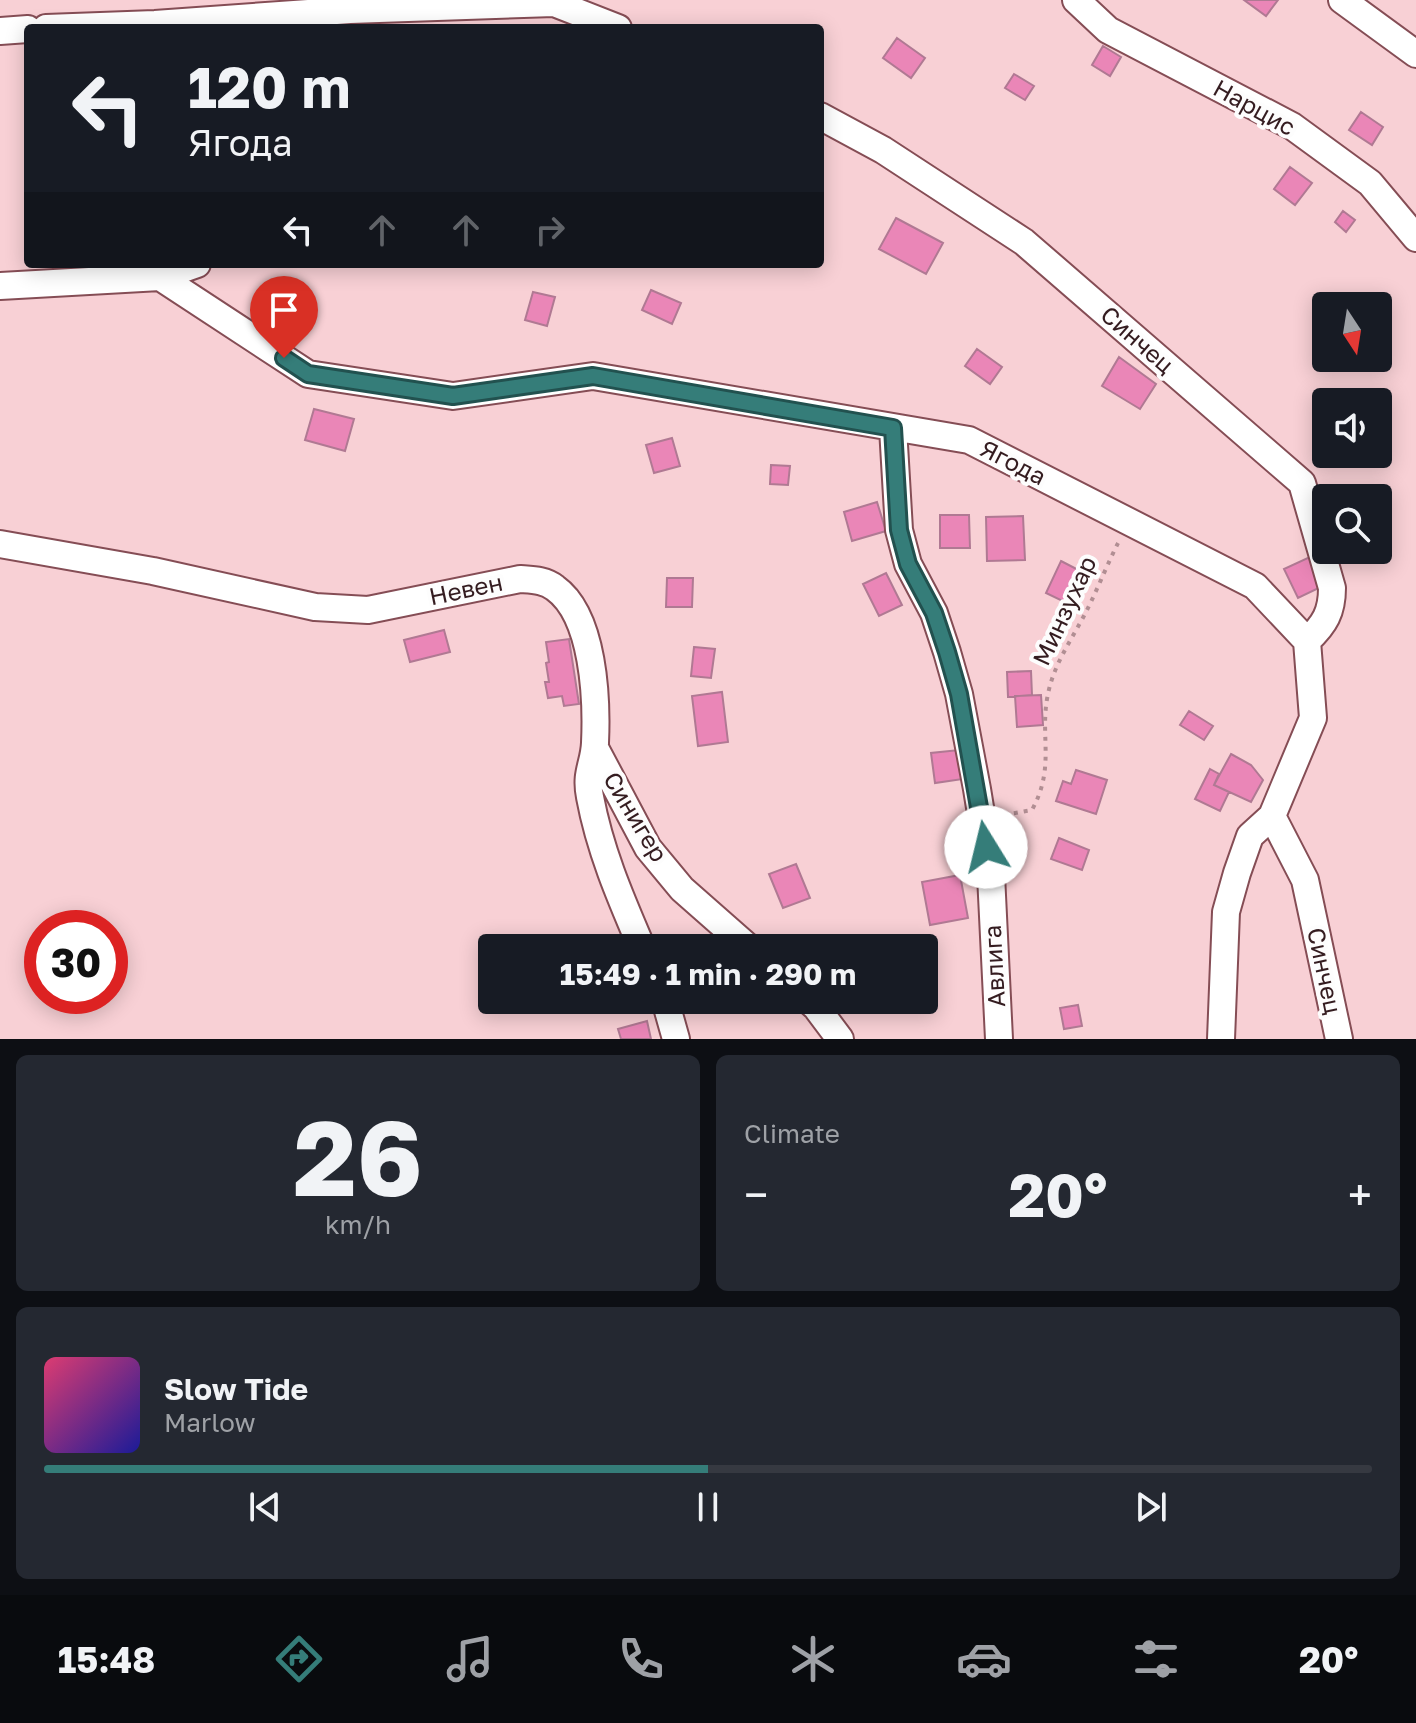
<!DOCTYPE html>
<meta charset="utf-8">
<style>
body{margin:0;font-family:"Golos Text",sans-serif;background:#242831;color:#f1f3f6;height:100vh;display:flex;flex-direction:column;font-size:30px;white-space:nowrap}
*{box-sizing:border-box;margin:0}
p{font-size:26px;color:#9ea1a6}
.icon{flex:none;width:44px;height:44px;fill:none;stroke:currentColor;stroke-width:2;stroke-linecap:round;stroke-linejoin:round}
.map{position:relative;height:1039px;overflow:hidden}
.details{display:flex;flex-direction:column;gap:16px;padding:16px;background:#0d0f14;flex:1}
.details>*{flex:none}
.top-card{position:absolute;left:24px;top:24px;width:800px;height:244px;border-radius:8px;box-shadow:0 4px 20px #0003;background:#171b24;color:#f1f3f6;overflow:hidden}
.needle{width:52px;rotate:168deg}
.fabs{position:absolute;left:1312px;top:292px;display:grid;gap:16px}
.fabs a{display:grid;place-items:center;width:80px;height:80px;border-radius:8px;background:#171b24;box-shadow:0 4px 20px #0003;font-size:40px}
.speed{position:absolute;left:24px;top:910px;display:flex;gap:16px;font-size:40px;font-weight:700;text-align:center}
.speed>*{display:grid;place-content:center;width:104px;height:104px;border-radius:50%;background:#171b24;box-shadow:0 4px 20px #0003;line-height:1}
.speed .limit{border:12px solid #d22;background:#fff;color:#111}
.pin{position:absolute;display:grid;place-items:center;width:68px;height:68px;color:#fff;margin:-82px -34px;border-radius:50% 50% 50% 0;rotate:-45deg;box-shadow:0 0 8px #0007}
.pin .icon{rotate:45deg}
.me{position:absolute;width:88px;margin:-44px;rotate:351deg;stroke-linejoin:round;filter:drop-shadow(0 0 6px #0008)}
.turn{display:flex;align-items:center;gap:28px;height:168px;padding:0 32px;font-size:36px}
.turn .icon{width:104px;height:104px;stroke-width:2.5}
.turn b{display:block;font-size:56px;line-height:68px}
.lanes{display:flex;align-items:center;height:76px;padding:0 32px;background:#0003;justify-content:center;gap:40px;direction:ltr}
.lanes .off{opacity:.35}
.big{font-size:60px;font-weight:700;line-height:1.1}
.details .card{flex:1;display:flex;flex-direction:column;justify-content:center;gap:12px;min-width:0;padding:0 28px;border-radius:12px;background:#242831}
.details .dial{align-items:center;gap:0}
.dial b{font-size:104px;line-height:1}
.song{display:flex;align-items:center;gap:24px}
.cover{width:96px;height:96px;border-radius:12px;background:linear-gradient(135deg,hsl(340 70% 55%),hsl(240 70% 35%))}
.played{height:8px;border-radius:4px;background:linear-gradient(90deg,#357d79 50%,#363941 50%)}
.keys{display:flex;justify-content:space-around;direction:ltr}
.heat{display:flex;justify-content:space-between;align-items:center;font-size:44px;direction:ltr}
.details .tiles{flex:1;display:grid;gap:16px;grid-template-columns:1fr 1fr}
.card:last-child{grid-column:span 2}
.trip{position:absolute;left:478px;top:934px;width:460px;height:80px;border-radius:8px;background:#171b24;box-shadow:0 4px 20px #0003;font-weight:700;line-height:80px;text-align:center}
.tabs{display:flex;height:128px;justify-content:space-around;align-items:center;background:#090b0e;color:#9ea1a6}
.tabs .icon{width:56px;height:56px}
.tabs .active{color:#357d79}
.tabs b{font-size:36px;color:#f1f3f6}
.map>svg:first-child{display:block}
.building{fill:#ea86b7;stroke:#b07993;stroke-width:2}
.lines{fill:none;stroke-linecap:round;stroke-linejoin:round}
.street-casing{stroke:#854d55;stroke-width:30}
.path{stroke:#b18e93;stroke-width:4;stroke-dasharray:4 6;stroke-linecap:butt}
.street{stroke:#fff;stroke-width:26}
.route-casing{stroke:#22514f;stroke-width:20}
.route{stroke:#357d79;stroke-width:14}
.labels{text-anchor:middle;stroke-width:8;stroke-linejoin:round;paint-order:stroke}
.street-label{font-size:24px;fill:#341c20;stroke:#fdfdfd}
</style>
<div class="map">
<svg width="1416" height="1039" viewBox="0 0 1416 1039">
<rect width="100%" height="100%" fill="#f8d0d5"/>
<!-- building -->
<path class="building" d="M1244 0H1278L1266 16Z
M897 38 925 58 911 78 883 58Z
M1103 46 1121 57 1110 76 1092 65Z
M1014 74 1034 86 1025 100 1005 88Z
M1361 112 1383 127 1372 145 1349 130Z
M1290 167 1312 183 1295 205 1274 189Z
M1343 211 1355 220 1346 232 1335 222Z
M896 218 943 243 926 274 879 249Z
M280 284 307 295 296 323 269 311Z
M651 290 681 303 672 324 642 310Z
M533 292 555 297 547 326 525 320Z
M977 349 1002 367 990 384 965 366Z
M1119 357 1156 384 1140 409 1102 386Z
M314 409 354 419 345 451 305 440Z
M672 438 680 466 654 473 646 445Z
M771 465 790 466 788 485 770 484Z
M877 502 886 531 852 541 844 512Z
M940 515H969L970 548H940Z
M1023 516 1025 560 987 561 986 517Z
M1312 556 1325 585 1298 598 1284 569Z
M1061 561 1090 576 1075 607 1046 593Z
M886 573 902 605 879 616 863 584Z
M667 578H693L692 607H666Z
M444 630 450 652 410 662 404 640Z
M569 639 579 704 564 706 562 696 548 698 545 682H549L546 663 549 662 546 642Z
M694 647 715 649 711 678 691 676Z
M1031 671 1032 695 1008 697 1007 672Z
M722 692 728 742 698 746 692 696Z
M1041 695 1043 725 1017 727 1015 696Z
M1189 711 1213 726 1204 740 1180 725Z
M959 750 963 779 935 783 931 753Z
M1231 754 1251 765 1263 780 1251 802 1214 785Z
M1210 769 1219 774 1214 785 1229 792 1220 811 1195 799Z
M1076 770 1107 780 1096 814 1056 801 1063 781 1071 784Z
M1059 838 1089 850 1082 870 1051 859Z
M796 864 810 898 783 908 769 874Z
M960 875 968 918 930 925 922 882Z
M1078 1005 1082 1026 1064 1029 1060 1008Z
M647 1021 651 1039H621L618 1029Z"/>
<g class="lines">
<!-- street casing -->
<g class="street-casing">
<path id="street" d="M1076 0 1108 30 1292 126 1370 183 1416 238
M1342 0 1416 54
M46 28 155 24 350 10 554 3 618 28
M0 31 28 29
M820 116 883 150 1024 242 1302 483 1332 588C1332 612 1325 624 1307 641
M160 277 308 374 453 396 593 376 969 440 1255 586 1307 641 1313 718 1272 816 1250 836 1237 873 1226 912 1221 1039
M0 286 160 277 197 264
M893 428 899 530 908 564 934 613 947 652 959 694 977 789 991 875 999 1039
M0 544 153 571 315 607 368 610 520 579C533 580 545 580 555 588 594 616 597 699 595 743 594 765 585 772 590 797 600 851 621 899 642 948
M595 748 648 848 682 889 749 948
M1272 816 1305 880 1339 1039
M665 1000 676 1039
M808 1000 816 1007 840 1039"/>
</g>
<!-- path -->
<path class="path" d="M1004 815 1032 810C1056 766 1039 736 1048 694 1054 663 1073 638 1087 610 1098 588 1107 565 1118 543"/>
<!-- street -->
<use href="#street" class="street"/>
</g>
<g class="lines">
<!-- route casing -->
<g class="route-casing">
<path id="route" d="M284 358 308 374 453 396 593 376 893 428 899 530 908 564 934 613 947 652 959 694 986 847"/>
</g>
<!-- route -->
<use href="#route" class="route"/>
</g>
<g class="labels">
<!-- street labels -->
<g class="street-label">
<text transform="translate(1254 108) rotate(29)" y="8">Нарцис</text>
<text transform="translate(1137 340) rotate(41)" y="8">Синчец</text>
<text transform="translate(1013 463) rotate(27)" y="8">Ягода</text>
<text transform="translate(466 590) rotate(-12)" y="8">Невен</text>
<text transform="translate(1065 611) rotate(-65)" y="8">Минзухар</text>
<text transform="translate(635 817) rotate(59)" y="8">Синигер</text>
<text transform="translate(995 966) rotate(-93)" y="8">Авлига</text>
<text transform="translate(1324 971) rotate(78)" y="8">Синчец</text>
</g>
</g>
</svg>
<div class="fabs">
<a><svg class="needle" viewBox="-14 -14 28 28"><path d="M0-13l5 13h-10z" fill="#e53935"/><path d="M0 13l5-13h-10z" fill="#9ea1a6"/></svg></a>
<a><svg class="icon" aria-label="sound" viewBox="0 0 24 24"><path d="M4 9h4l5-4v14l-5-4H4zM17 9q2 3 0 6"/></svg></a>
<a><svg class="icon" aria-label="search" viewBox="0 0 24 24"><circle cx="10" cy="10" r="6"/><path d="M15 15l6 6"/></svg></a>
</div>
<div class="speed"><div class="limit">30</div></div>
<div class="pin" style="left:284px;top:358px;background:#d93025"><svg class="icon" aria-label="arrive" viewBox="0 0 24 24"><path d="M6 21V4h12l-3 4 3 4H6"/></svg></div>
<svg class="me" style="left:986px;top:847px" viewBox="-20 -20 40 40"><circle r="19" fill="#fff"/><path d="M0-13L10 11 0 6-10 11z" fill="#357d79"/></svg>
<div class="trip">15:49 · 1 min · 290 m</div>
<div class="top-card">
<div class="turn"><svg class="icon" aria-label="left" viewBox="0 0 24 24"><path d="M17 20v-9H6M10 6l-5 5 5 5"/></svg><div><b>120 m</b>Ягода</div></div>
<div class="lanes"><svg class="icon" aria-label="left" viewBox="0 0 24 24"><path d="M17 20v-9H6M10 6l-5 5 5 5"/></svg><svg class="icon off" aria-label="ahead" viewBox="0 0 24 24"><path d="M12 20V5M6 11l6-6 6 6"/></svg><svg class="icon off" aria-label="ahead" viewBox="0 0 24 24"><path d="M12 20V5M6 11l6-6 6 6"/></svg><svg class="icon off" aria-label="right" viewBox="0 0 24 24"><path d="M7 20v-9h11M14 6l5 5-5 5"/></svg></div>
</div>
</div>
<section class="details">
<div class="tiles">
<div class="card dial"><b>26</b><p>km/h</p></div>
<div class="card"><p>Climate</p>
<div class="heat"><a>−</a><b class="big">20°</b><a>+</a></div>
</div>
<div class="card">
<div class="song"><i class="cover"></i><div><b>Slow Tide</b><p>Marlow</p></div></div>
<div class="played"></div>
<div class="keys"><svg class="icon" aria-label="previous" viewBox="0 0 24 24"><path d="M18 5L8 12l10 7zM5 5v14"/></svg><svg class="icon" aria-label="pause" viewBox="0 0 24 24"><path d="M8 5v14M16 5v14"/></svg><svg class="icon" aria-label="next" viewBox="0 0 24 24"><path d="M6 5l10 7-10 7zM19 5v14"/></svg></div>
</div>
</div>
</section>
<nav class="tabs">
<b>15:48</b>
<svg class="icon active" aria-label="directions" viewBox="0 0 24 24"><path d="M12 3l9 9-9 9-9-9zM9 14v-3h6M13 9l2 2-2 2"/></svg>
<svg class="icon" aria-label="music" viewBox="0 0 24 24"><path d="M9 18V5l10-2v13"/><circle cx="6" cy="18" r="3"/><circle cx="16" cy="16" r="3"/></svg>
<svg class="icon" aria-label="phone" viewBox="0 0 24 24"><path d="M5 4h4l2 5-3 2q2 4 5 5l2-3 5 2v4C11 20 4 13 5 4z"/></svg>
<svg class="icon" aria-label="climate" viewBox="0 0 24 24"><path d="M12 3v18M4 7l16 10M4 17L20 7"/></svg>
<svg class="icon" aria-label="car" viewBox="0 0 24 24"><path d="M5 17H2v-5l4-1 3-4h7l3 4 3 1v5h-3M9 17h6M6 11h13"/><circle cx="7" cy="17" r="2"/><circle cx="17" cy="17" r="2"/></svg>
<svg class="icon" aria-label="filters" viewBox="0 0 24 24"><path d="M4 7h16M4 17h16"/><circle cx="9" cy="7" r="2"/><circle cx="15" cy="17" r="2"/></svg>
<b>20°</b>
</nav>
